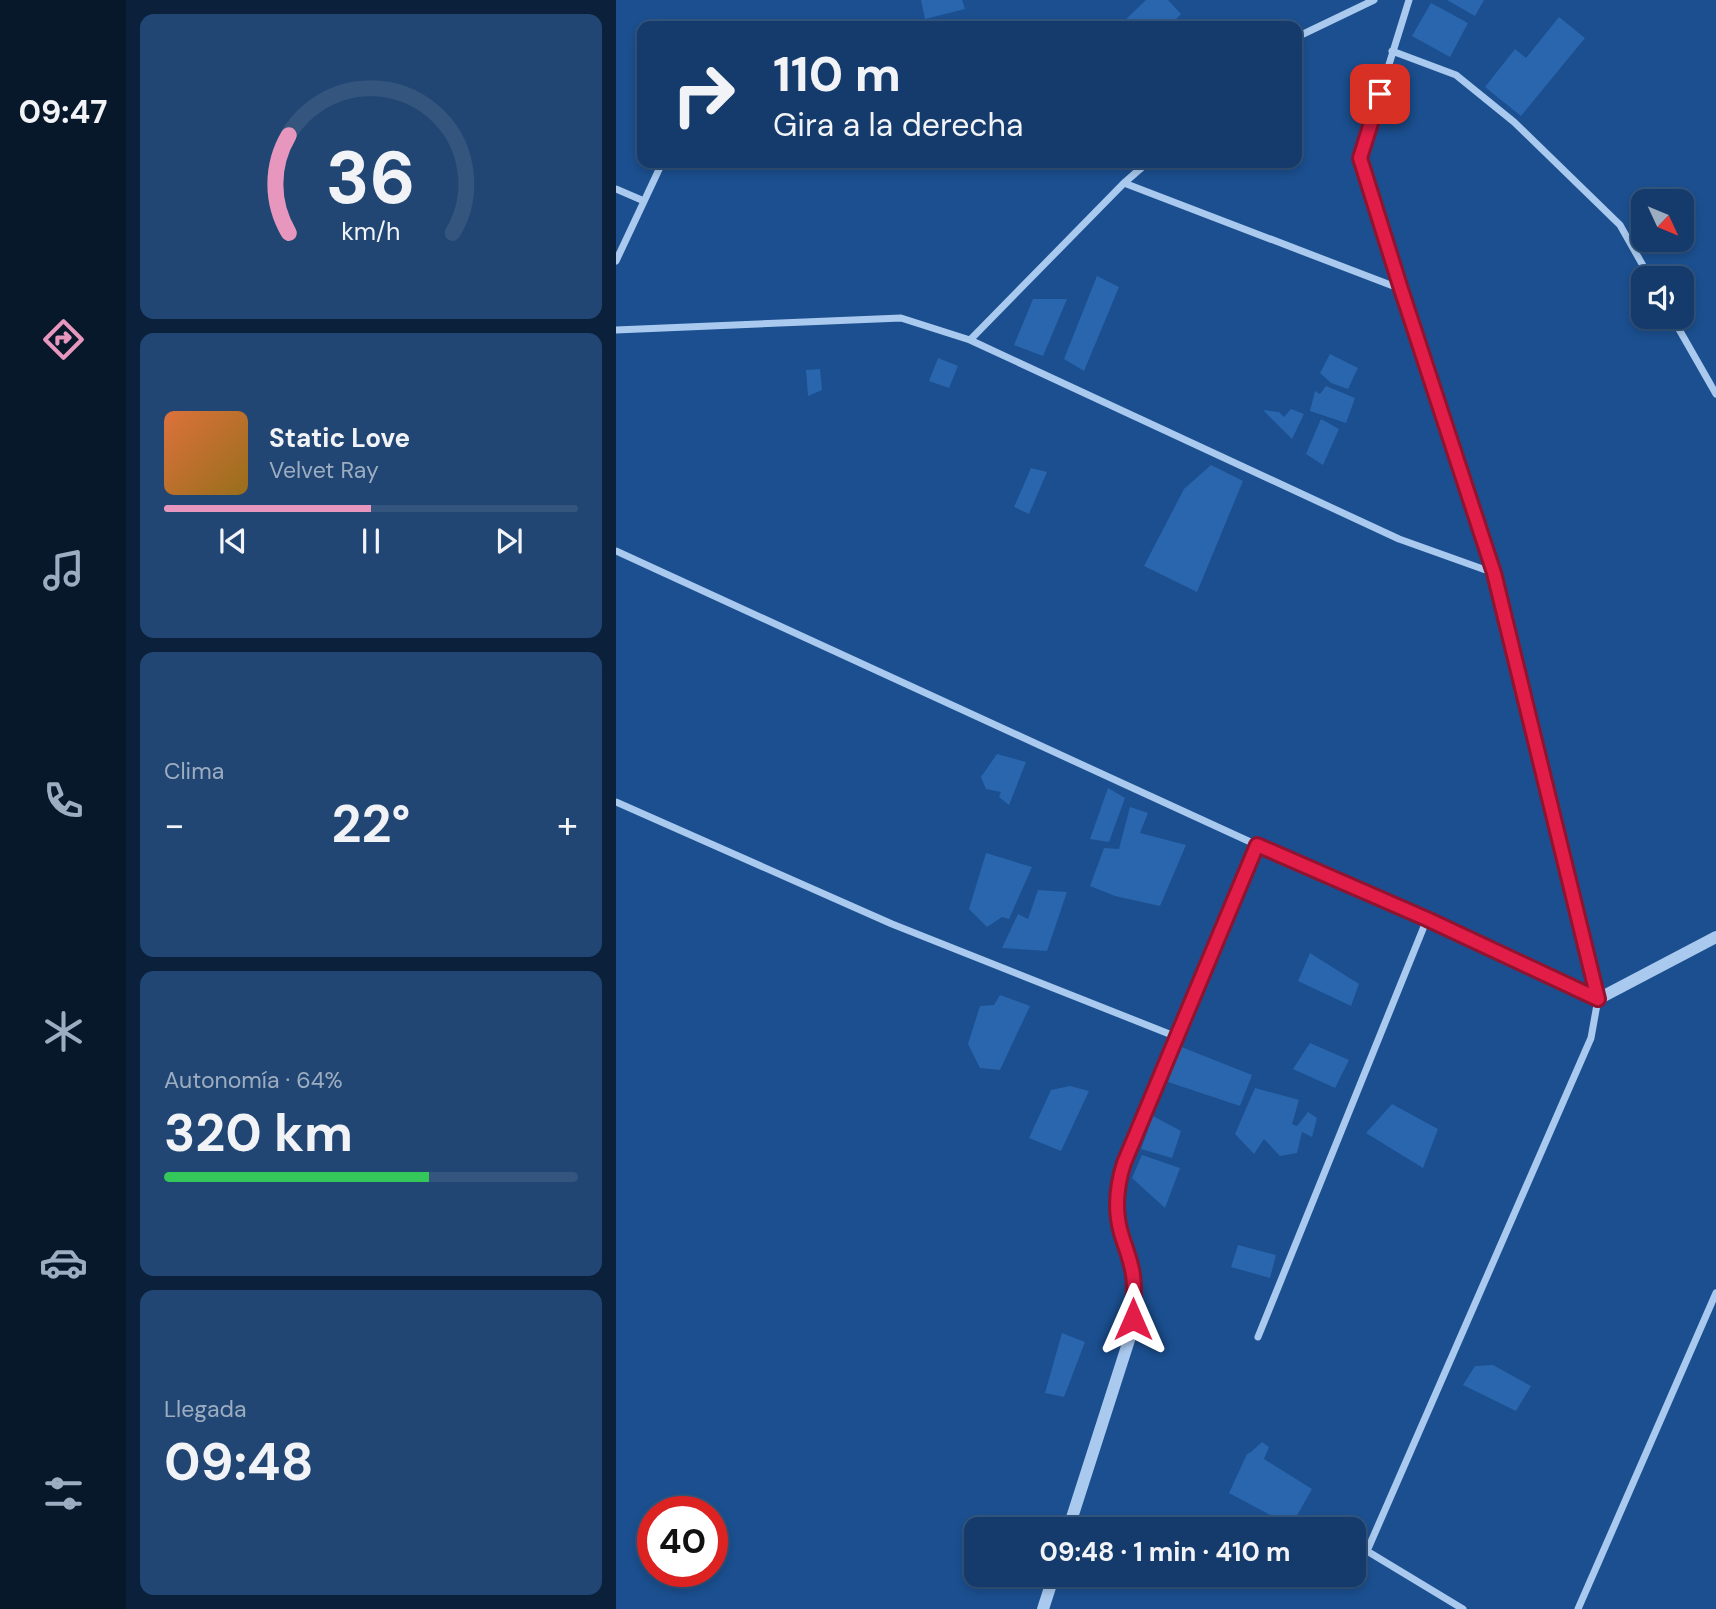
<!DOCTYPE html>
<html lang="es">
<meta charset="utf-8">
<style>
body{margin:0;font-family:"DM Sans",sans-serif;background:#214673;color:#f1f3f6;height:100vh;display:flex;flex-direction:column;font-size:26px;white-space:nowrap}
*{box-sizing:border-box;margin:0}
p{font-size:23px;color:#9dadc1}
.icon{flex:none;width:38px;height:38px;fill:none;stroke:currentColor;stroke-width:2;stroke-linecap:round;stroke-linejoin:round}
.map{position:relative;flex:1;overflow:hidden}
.side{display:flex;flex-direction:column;gap:14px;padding:14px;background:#0b203b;width:490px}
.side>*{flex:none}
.hud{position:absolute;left:21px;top:21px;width:665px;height:147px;border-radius:14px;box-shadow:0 4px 10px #0003,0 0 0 2px #33557e;background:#143b6b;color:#f1f3f6;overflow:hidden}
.needle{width:46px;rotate:134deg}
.tools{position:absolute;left:1015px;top:189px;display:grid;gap:14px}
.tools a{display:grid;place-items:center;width:63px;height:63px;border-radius:14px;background:#143b6b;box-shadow:0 4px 10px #0003,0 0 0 2px #33557e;font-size:35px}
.speed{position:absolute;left:21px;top:1496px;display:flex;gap:14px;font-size:35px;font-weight:700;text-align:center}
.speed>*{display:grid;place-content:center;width:91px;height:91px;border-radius:50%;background:#143b6b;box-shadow:0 4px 10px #0003,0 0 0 2px #33557e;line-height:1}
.speed .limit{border:10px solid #d22;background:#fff;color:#111}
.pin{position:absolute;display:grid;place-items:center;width:60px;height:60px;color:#fff;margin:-30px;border-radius:14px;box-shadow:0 4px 10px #0006}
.me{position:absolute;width:77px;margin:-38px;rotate:0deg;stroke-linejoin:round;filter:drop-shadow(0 0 5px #0008)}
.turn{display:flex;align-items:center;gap:24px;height:147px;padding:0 21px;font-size:32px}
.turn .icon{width:91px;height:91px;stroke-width:2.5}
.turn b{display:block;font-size:49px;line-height:60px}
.big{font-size:52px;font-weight:700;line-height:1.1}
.side .tile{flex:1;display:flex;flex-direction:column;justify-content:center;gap:10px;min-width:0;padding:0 24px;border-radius:14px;background:#214673}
.side .dial{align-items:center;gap:0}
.dial svg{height:182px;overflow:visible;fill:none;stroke:#33557e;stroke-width:7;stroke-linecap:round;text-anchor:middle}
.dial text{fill:#f1f3f6;stroke:none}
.song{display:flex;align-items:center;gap:21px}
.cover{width:84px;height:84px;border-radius:10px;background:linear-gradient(135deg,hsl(20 70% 55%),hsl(40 70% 35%))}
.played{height:7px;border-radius:4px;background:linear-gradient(90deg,#e797bd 50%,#33557e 50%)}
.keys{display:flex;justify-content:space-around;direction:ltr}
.heat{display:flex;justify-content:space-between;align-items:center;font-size:38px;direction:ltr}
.charge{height:10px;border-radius:5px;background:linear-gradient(90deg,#34c759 64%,#33557e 0)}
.trip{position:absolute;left:348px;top:1517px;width:402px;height:70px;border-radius:14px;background:#143b6b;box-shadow:0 4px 10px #0003,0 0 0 2px #33557e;font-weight:700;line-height:70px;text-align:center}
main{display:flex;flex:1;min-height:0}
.tab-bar{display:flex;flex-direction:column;width:126px;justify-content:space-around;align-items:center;background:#08182b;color:#9dadc1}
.tab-bar .icon{width:49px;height:49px}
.tab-bar .on{color:#e797bd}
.tab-bar b{font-size:32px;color:#f1f3f6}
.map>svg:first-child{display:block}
.building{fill:#2a66ad}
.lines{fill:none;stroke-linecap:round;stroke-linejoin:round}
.minor{stroke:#a9c9ee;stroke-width:7}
.tertiary{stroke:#a9c9ee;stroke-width:12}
.route-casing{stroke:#92132f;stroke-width:18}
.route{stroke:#e11d48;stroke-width:12}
</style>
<main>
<nav class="tab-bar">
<b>09:47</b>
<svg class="icon on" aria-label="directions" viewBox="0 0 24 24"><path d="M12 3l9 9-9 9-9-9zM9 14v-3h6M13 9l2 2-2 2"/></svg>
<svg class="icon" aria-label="music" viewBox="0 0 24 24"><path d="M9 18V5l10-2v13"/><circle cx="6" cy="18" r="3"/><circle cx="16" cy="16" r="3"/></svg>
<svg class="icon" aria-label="phone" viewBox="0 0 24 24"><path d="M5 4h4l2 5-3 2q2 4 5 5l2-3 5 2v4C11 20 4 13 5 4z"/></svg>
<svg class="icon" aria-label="climate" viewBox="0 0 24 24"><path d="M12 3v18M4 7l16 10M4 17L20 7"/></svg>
<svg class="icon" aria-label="car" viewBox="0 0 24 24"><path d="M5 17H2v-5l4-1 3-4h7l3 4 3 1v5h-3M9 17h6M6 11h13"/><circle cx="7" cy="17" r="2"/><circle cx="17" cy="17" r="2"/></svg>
<svg class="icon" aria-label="filters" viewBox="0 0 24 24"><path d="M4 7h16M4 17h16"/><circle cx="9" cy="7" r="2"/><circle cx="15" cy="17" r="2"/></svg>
</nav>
<section class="side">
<div class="tile dial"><svg viewBox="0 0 100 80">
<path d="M14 69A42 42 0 1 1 86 69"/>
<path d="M14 69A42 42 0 0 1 14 26" stroke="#e797bd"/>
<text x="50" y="56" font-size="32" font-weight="700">36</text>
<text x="50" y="72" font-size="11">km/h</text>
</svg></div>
<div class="tile">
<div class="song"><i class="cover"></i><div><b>Static Love</b><p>Velvet Ray</p></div></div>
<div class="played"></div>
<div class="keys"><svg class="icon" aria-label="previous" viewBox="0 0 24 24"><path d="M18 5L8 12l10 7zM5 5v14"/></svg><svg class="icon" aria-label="pause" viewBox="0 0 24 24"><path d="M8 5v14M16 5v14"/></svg><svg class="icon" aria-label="next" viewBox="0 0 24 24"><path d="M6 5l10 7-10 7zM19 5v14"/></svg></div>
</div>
<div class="tile"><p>Clima</p>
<div class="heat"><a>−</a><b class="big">22°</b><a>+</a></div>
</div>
<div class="tile"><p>Autonomía · 64%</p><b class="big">320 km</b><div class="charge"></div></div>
<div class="tile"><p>Llegada</p><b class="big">09:48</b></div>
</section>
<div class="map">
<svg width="1100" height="1609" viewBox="0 0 1100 1609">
<rect width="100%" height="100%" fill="#1b4f8f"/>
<!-- building -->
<path class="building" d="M305 0H346L349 9 309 19Z
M530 0H552L565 14 553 26H503Z
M831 0H868L859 16Z
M815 3 852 23 834 57 796 36Z
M943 17 969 38 905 116 869 87 899 49 910 58Z
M481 276 503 287 468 371 448 359Z
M417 299H451L427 356 398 345Z
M714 354 742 368 732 389 715 383 704 373Z
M322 358 342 366 333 388 313 381Z
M204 369 206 390 192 396 190 370Z
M710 386 739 398 730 423 694 411 699 391 704 394Z
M675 409 688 414 676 439 647 410 663 412 668 417Z
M705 419 723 429 707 465 690 454Z
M595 465 627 481 581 592 528 566 568 489Z
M415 468 431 472 413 514 398 507Z
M381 754 410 762 393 805 383 797 385 792 370 789 365 777Z
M492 788 509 798 493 842 474 839Z
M514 807 532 813 524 833 570 845 544 906 499 896 474 886 488 848 503 849Z
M370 853 416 867 393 919 386 917 371 927 353 909Z
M422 890 451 892 431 951 386 948 402 914 412 919Z
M694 953 743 984 735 1006 682 981Z
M384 995 414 1006 384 1070 364 1068 352 1044 364 1006 378 1005Z
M694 1043 733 1060 719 1088 677 1069Z
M563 1046 636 1075 624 1106 552 1082Z
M454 1086 473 1091 445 1151 413 1138 435 1090Z
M639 1088 683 1100 676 1124 681 1126 692 1112 701 1118 696 1137 686 1132 681 1153 664 1156 648 1139 638 1154 619 1134Z
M776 1104 822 1129 807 1168 750 1133Z
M537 1116 565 1131 556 1158 525 1149Z
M526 1155 564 1168 549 1208 516 1178Z
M622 1245 660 1255 654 1278 615 1267Z
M446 1333 469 1342 448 1397 429 1393Z
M877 1365 915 1386 900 1411 847 1385 859 1366Z
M646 1442 653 1447 648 1459 696 1489 675 1526 613 1493 631 1454 635 1452Z"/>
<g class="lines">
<!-- minor -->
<path class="minor" d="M793 0 744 158 785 289 878 573 982 999 975 1038 751 1551 847 1609
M681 37 758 0
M776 51 840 75 898 122 1004 225 1034 278
M508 183 785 289
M0 189 28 201
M0 261 46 163
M1056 317 1100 394
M0 330 285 318 354 340 783 539 878 573
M354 340 508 183 531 163
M0 551 641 845
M0 802 276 924 561 1037
M642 1337 811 919
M962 1609 1100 1293"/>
<!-- tertiary -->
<path class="tertiary" d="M452 1530 514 1337C518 1316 520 1297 517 1276 515 1261 509 1248 505 1233 498 1210 501 1186 508 1163L641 845 811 919 982 999 1100 937
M427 1609 438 1575"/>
</g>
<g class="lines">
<!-- route casing -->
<g class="route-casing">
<path id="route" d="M517 1319C518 1304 519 1289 517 1275 515 1260 509 1247 505 1233 498 1209 501 1185 508 1163L641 845 811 919 982 999 878 573 785 289 744 158 764 94"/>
</g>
<!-- route -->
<use href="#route" class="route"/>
</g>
</svg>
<div class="tools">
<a><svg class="needle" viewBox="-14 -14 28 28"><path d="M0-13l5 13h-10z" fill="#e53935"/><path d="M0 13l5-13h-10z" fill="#9dadc1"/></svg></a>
<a><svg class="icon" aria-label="sound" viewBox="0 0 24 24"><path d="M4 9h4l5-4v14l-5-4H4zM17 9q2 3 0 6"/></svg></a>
</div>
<div class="speed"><div class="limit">40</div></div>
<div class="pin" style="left:764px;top:94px;background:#d93025"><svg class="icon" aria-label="arrive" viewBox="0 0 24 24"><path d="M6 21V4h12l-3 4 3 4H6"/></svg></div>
<svg class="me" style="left:517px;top:1319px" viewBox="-20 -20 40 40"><path d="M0-17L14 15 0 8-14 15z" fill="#e11d48" stroke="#fff" stroke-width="4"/></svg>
<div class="trip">09:48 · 1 min · 410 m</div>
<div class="hud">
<div class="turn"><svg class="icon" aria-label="right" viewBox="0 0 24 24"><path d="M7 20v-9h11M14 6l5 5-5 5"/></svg><div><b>110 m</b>Gira a la derecha</div></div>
</div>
</div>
</main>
